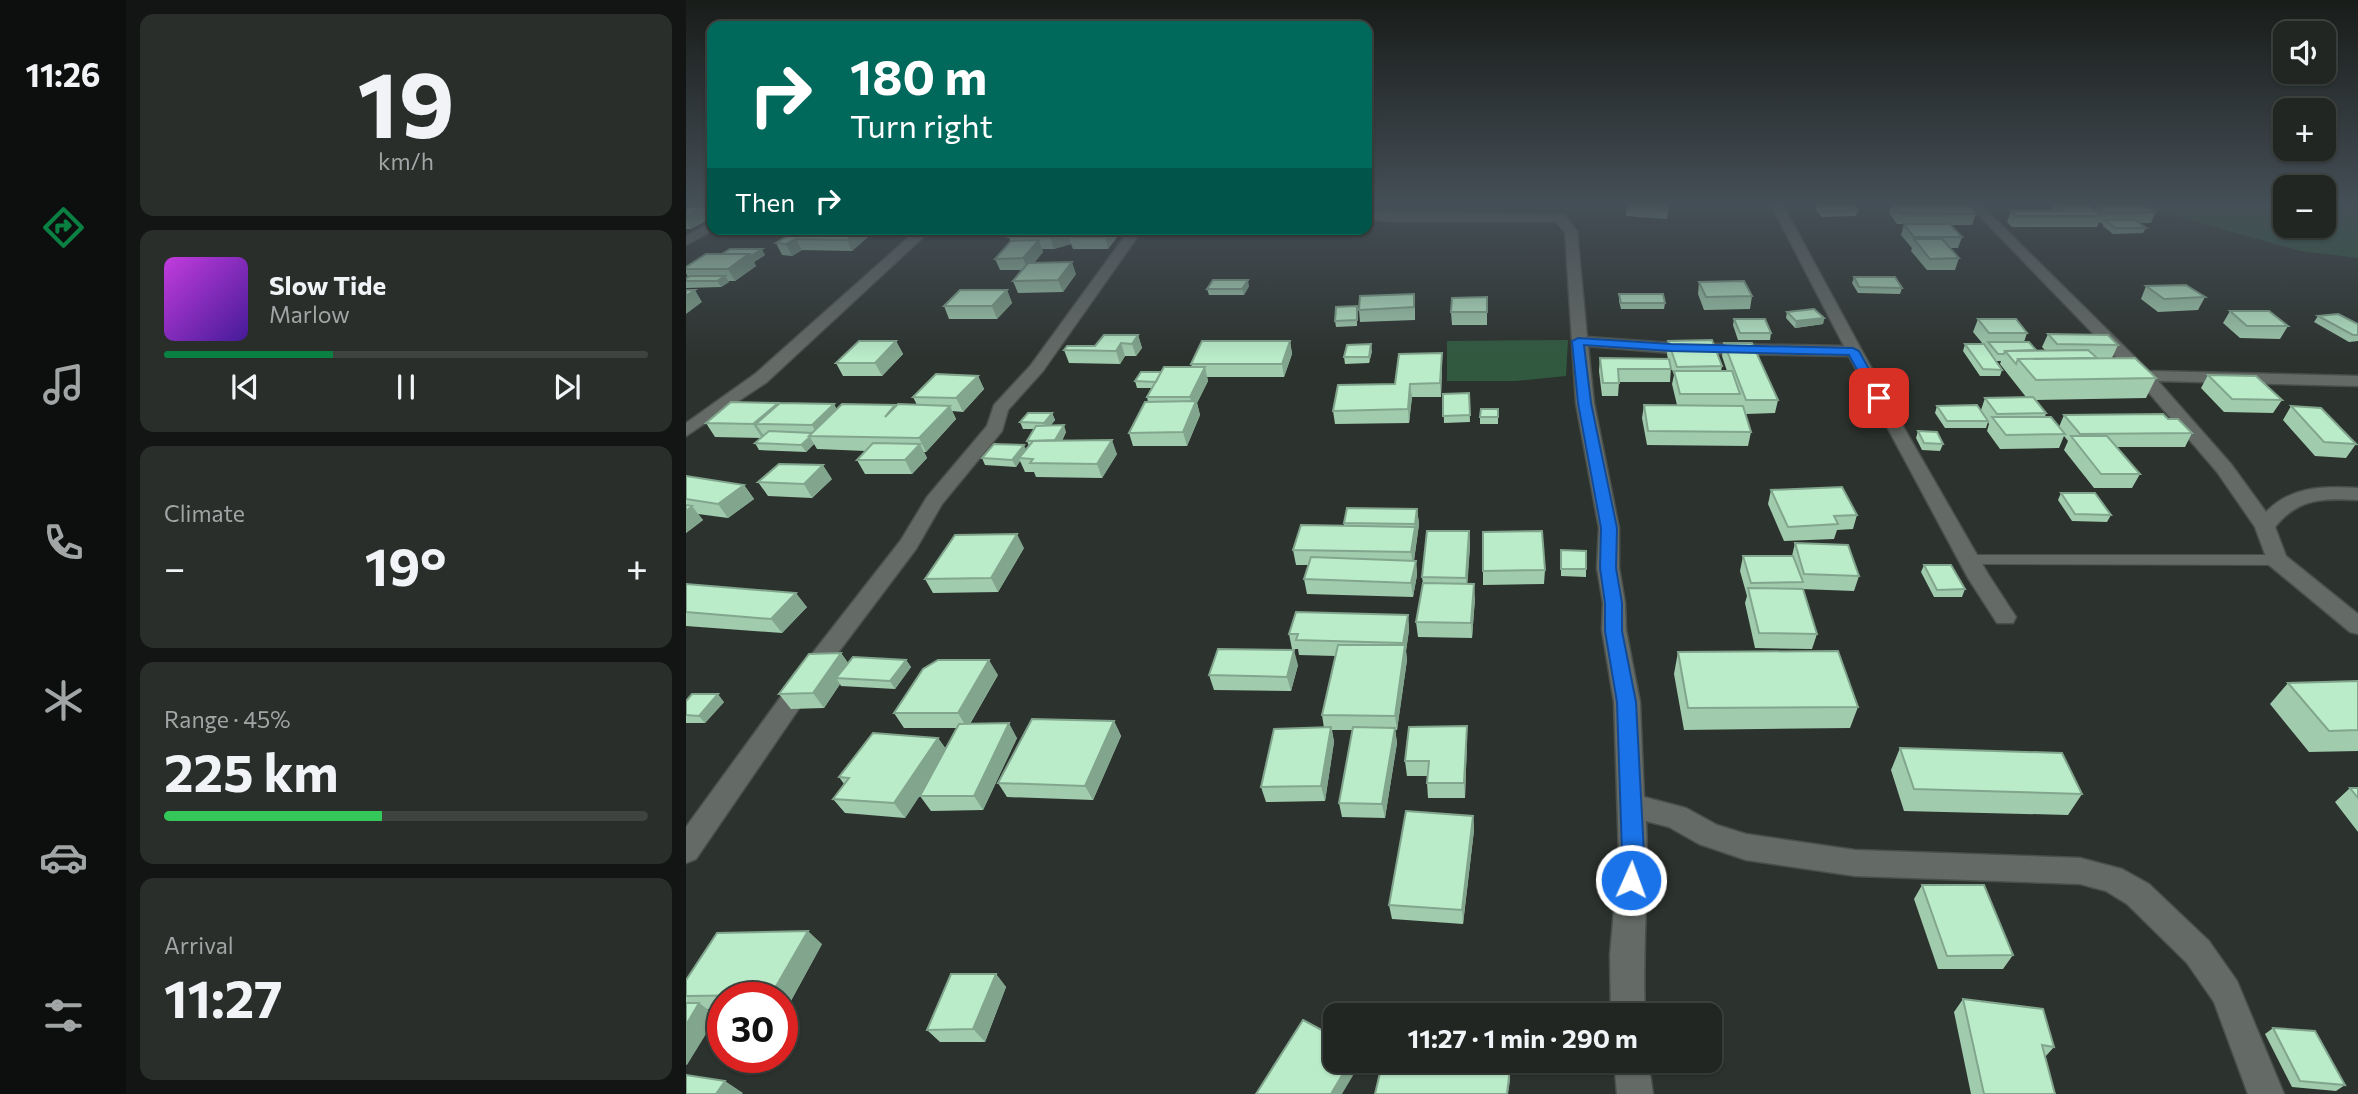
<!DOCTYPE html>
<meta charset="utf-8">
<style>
body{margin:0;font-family:Commissioner,sans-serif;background:#292e2a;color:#f1f3f6;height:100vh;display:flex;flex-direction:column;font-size:26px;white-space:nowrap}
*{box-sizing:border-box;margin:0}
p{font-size:23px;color:#a2a5a5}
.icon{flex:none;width:38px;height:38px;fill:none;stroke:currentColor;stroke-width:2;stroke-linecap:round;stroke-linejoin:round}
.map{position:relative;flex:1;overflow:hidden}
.details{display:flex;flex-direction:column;gap:14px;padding:14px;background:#121513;width:560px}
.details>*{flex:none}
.guide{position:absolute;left:21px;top:21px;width:665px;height:214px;border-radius:14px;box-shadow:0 2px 5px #0004,0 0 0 2px #3e4340;background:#00695c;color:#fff;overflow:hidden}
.controls{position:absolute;left:1587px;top:21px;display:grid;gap:14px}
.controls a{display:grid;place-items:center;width:63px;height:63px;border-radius:14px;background:#212622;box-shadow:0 2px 5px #0004,0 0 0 2px #3e4340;font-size:35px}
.speed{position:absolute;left:21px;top:982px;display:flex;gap:14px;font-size:35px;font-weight:700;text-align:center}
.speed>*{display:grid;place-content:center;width:91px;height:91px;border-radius:50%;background:#212622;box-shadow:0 2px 5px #0004,0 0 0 2px #3e4340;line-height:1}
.speed .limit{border:10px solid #d22;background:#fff;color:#111}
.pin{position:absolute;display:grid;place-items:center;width:60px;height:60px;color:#fff;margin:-30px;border-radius:14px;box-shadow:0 4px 10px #0006}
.me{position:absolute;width:77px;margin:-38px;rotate:2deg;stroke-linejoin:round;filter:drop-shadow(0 0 5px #0008)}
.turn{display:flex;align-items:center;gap:24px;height:147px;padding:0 28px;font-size:32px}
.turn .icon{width:91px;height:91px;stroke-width:2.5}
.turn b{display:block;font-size:49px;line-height:60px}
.then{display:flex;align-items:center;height:66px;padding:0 28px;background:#0003;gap:14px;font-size:26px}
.big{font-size:52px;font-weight:700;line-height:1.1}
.details .widget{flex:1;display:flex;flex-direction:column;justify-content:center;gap:10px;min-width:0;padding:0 24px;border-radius:14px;background:#292e2a}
.details .dial{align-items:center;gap:0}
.dial b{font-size:91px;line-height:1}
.song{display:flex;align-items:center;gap:21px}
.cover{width:84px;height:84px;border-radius:10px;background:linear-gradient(135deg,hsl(290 70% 55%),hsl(260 70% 35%))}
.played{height:7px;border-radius:4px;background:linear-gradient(90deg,#0b8043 35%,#3e4340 35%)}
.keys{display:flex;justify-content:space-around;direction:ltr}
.heat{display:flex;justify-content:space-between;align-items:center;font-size:38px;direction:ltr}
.charge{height:10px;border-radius:5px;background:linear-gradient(90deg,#34c759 45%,#3e4340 0)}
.trip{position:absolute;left:637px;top:1003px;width:399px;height:70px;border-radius:14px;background:#212622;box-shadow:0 2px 5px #0004,0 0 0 2px #3e4340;font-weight:700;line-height:70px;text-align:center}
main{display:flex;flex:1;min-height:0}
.tab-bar{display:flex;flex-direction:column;width:126px;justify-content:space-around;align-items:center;background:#0d0f0e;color:#a2a5a5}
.tab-bar .icon{width:49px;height:49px}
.tab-bar .on{color:#0b8043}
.tab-bar b{font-size:32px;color:#f1f3f6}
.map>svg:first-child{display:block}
.green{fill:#31593f}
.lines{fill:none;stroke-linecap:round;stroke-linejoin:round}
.service-casing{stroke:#494f4b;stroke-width:2}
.minor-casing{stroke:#494f4b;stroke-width:3}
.service{fill:#646a66;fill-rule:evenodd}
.minor{fill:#646a66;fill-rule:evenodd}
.wall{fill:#a0cbad}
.shaded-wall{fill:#82a58d}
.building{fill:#baecc9;stroke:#82a58d;stroke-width:2}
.route{fill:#1a73e8;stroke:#114b97;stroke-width:2}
</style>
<main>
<nav class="tab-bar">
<b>11:26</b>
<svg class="icon on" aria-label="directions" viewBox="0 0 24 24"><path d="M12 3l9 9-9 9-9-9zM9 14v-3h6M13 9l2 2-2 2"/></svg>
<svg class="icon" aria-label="music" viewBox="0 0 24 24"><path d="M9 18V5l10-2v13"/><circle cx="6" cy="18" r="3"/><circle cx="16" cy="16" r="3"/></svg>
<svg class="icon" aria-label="phone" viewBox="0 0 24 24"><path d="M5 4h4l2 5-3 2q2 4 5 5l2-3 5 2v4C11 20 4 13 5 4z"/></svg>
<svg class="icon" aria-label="climate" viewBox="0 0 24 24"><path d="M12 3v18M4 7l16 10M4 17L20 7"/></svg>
<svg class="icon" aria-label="car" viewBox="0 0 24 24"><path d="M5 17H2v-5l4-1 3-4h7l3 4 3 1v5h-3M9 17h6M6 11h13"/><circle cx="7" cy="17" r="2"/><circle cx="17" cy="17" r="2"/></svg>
<svg class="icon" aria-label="filters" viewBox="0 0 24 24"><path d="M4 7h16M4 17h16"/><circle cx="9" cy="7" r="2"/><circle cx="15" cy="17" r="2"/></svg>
</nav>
<section class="details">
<div class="widget dial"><b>19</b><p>km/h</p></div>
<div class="widget">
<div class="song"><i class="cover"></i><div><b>Slow Tide</b><p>Marlow</p></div></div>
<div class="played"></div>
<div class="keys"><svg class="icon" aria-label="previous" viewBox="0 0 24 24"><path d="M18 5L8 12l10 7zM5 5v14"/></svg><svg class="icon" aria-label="pause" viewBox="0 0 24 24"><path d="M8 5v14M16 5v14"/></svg><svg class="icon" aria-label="next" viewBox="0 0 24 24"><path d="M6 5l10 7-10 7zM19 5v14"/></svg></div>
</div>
<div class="widget"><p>Climate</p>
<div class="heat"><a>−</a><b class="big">19°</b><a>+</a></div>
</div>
<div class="widget"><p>Range · 45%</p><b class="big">225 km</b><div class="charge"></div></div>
<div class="widget"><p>Arrival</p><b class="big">11:27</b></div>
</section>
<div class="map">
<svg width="1672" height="1094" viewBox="0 0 1672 1094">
<rect width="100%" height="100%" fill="#2c322e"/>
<!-- green -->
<path class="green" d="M1450 205H1599L1600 226H1638V205H1672V258L1615 251Z
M882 340 880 376 830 381H761V341Z"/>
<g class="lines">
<!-- service casing -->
<g class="service-casing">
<path id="service" d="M1284 555H1591L1599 560 1591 565 1278 564 1276 560 1278 556Z"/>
</g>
<!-- minor casing -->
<g class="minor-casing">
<path id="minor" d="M1085 205H1097L1214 421 1302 574 1330 617 1327 623H1311L1282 578 1163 356 985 353 902 346 908 403 933 528V568L939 603 940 630 954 702 958 797 1000 808 1031 825 1060 834 1169 850 1394 858 1436 869 1463 884 1523 941 1551 981 1598 1094H1562L1528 1002 1501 963 1441 904 1420 891 1394 884 1169 876 1060 860 1013 844 983 827 960 821C963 886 956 950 959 1015H925L924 955 933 854 928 702 916 630 917 603 911 568 913 528 890 403 879 232 870 222H707L681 219V211L878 215 891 231 901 337 985 343 1158 346Z
M1283 205H1295L1463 371 1672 376V386L1472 381 1545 464 1580 512C1605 486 1638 486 1672 488V500C1638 498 1612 498 1589 527L1600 556 1672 614V634L1664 632 1583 565 1569 527 1531 472 1452 380Z
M26 222V229H30L0 245V236Z
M232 229H246L81 382 0 436V423L69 374Z
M444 229H457L357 371 322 410 316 431 256 504 230 549 142 666 10 859 0 863V827L126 654 215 540 241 497 301 426 308 405 345 365Z
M928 1060H962L967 1094H931Z"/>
</g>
<!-- service -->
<use href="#service" class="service"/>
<!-- minor -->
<use href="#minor" class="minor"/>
</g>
<!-- wall -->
<path class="wall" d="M941 205H983L981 219 940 216Z
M1131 205 1172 210 1170 216 1136 217 1130 210Z
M1205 205H1282L1290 214 1286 225H1265L1276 237 1272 248H1264L1273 258 1269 270H1241L1225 251 1226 248 1215 235 1218 224H1211L1203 213Z
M1367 205H1402L1408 210 1410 205 1470 212 1465 223H1453L1460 228 1457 233 1427 234 1417 226V224L1413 222 1411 227H1326L1321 222 1325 211H1365Z
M0 207H18L25 218 5 229H0Z
M112 229H180L183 236 166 251 116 250 106 256 96 255 90 243Z
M434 233 422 249H387L385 244 368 249H356L357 252 348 263 390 274 377 292 332 293 327 281 336 270H314L309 259 325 242 323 237Z
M79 255 68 262 70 266 49 281H42L43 282 35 287 0 288V278L2 277 0 273V267Z
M1168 277 1216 288 1214 294 1172 293 1166 283Z
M1013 282 1066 296 1064 309 1018 310 1012 294Z
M563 286 558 295H523L521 289Z
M1460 286 1519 297 1512 310 1472 312 1455 299Z
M321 290 326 303 311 319H263L258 306Z
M933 294 979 303 978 309H935L933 301Z
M801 297V325H766L765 312Z
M671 306V326L650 327 649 321Z
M729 306V320L674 322 673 310Z
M1544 311 1602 326 1594 339 1554 338 1537 323Z
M1101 312 1138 318 1137 324 1109 328 1100 318Z
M1632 316 1672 324V341L1663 342 1628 322Z
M1048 319 1085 333 1084 340H1052L1047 325Z
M1292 319 1341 333 1338 342 1350 350H1359L1356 347 1362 334 1432 345 1426 358 1470 378 1460 398 1349 400 1360 413 1359 417 1373 427 1378 415 1482 419 1506 433 1499 447H1431L1454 474 1446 488H1408L1378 450 1382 441 1378 436 1373 448 1314 449 1301 431 1303 424 1302 422 1300 428H1259L1249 413 1251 406 1295 410 1299 398 1340 397 1314 364 1315 361H1310L1316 370 1314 376H1294L1277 351 1279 344H1297L1287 332Z
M452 335 456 348 450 356H439L434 364 383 363 378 350 409 346Z
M210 341 217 354 196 376H157L150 363Z
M604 341 606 354 598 377H521L522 381 511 403 514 415 501 446H447L443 433 462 402 461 397 466 388H451L449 381 506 367 505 364Z
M982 341 1036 366 1035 371H1041L1036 356 1038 343 1092 400 1089 413 1060 414 1065 432 1062 446 961 445 956 418 958 405H991L986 384 988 375 985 367 984 382H933L932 396H916L913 371 914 358 982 359 981 354Z
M686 351 683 363 659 364 658 357Z
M756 353V366L755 397H726L723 423 649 424 647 411 709 384Z
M1522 375 1596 400 1587 413 1538 412 1515 388Z
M292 376 298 389 277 412 266 411 270 419 240 452H238L241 458 226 474H179L171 460 180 451 131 449 128 444 120 452 73 450 69 443 75 438 29 437 20 423 92 403 93 404H148L151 410 209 405V407L231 405 227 397Z
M783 393 784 422 758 423 757 394Z
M1605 406 1670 444 1660 458 1629 456 1597 420Z
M812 409V424H794V417Z
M366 413 369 420 365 425 380 432 376 441 431 454 416 478 350 477 348 472H339L334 461 330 467 299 465 296 458 340 449 343 446 341 441 348 429H337L334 422Z
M1232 431 1257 444 1254 451 1236 450 1230 438Z
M0 476 58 485 68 499 42 518 12 514 17 520 0 533Z
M146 479 126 498 82 496 72 482Z
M1085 490 1171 515 1167 529 1151 530 1148 539 1098 541 1082 504Z
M1375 493 1425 515 1421 522 1386 521 1372 500Z
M731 509 733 524 728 561H730L731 575 727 597 621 594 618 579 623 565H610L607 550 658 526V523Z
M783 531 784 546 781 583 789 598 786 638 732 637 730 622 737 583 736 577Z
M1109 543 1173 576 1168 591 1115 589 1131 634 1126 649 1069 648 1059 603 1061 596 1054 571 1057 556H1106Z
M338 548 312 592 247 593 239 579Z
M875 550 900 551V577L875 576Z
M1238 565 1279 589 1276 597H1248L1235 572Z
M859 570 858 584 797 585V571Z
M0 584 121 607 96 633 0 626Z
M722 615 723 630 720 651 721 660 711 730H709L711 743 699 818 656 817 653 803 667 730H646L648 742 639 801 580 802 575 787 638 728 636 715 649 656 613 655 612 649H606L603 634Z
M992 652 1172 707 1164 728 998 730 988 674Z
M155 653 162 663 220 660 225 667 209 689 155 686 154 684 138 708 105 709 93 694Z
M612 665 605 691 528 690 523 675Z
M312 675 284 724 331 738 297 810 245 811 234 796 240 786 219 818 159 813 147 799 158 784 153 777 252 738 260 749 271 728H218L208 713Z
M1672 681V751L1623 752 1584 704 1602 683Z
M0 701 38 702 19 723H0Z
M428 721 435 736 407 800 321 797 312 783Z
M781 726V741L779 798H742L741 783V776H721L719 761Z
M1214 748 1396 794 1382 815 1218 811 1205 770Z
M1664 788H1672V832L1649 802Z
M787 816 788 830 777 924 706 919 703 905Z
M1236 885 1327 955 1317 969H1252L1228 899Z
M136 944 101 1008H96V998H37V1009H21L31 1016 0 1065V980Z
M310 974 320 987 299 1042H254L241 1030Z
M1277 999 1368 1047 1359 1057 1369 1094H1285L1268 1012Z
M1587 1028 1659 1085 1650 1091 1606 1087 1579 1034Z"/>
<!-- shaded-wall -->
<path class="shaded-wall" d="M18 207 25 218 5 229 0 221V217Z
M173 229H180L183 236 166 251 161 240Z
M384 229H391L383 237 385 244 368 249 364 237Z
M424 229H433L434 233 422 249 419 237Z
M110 239 116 250 106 256 100 244Z
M353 240 357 252 342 270 337 258Z
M76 249 79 255 68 262 70 266 49 281 42 269 63 254Z
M386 262 390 274 377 292 372 280Z
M39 276 43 282 35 287 31 281Z
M562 280 563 286 558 295 556 289Z
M9 290 16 302 0 314V296Z
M321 290 326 303 311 319 306 306Z
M1138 318 1137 324 1109 328 1110 321Z
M452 335 456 348 450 356 446 344Z
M210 341 217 354 196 376 189 363Z
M604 341 606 354 598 377 596 364Z
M435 343 439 356 434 364 430 351Z
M685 344 686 351 683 363V357Z
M756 353V366L755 397 754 383Z
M519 367 522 381 511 403 514 415 501 446 497 432 507 409 504 397Z
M292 376 298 389 277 412 270 398Z
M724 384 726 397 723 423 722 409Z
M92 403 100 416 70 424 78 436 76 438 67 424Z
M148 404 155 418 132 436 126 425Z
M264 406 270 419 240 452 233 438Z
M366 413 369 420 361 430 358 423Z
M378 425 380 432 372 447 369 440Z
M124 437 128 444 120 452 115 445Z
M426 440 431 454 416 478 411 464Z
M234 444 241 458 226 474 219 460Z
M338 445 341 452 333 458 334 461 330 467 326 460Z
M137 465 146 479 126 498 118 484Z
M58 485 68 499 42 518 32 504Z
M6 506 17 520 0 533V511Z
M731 509 733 524 727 567 725 552Z
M783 531 784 546 781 592 780 578Z
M331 534 338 548 312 592 305 578Z
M730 561 731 575 727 597 725 583Z
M788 584 789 598 786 638 785 623Z
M110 593 121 607 96 633 85 619Z
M722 615 723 630 720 651 721 660 711 730 709 716 718 652 717 643Z
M608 650 612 665 605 691 601 677Z
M155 653 165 667 150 678 154 684 138 708 127 693Z
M220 660 225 667 209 689 204 681Z
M303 660 312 675 281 728 272 713Z
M32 694 38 702 19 723 13 716Z
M428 721 435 736 407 800 399 786Z
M323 723 331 738 297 810 288 796Z
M781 726V741L779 798 778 783Z
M645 727 648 742 639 801 635 786Z
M709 728 711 743 699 818 696 804Z
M252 738 262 753 219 818 208 803Z
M787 816 788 830 777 924 776 910Z
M122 931 136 944 101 1008 96 1004V998H88L85 995Z
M310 974 320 987 299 1042 287 1029Z
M13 1003 31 1016 1 1065 0 1064V1025Z
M665 1060H675V1062L656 1094H645Z
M824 1068V1081L822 1094H821Z
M39 1081 57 1093 56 1094H30Z"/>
<!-- building -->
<path class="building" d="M940 205H982V208Z
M1131 205H1166L1172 210 1137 212Z
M1208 205H1282L1290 214 1214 213Z
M1371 205H1402L1416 216H1330L1325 211H1378Z
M1410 205H1454L1470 212 1420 213Z
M0 207H18L0 217Z
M1419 220H1449L1460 228H1429Z
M1218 224H1264L1276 237H1228Z
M112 229H173L161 240 110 239 100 244 90 243Z
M332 229H384L382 232 364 237H323Z
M390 229H424L419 237H383Z
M1228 239H1256L1273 258 1244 259Z
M353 240 337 258 309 259 325 241Z
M44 249H76L65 256 63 254H36Z
M20 254H63L42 269H0V267Z
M386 262 372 280 327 281 342 263Z
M4 276H39L31 281H0V278Z
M1168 277H1209L1216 288 1173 287Z
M527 280H562L556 289H521Z
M1058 281 1066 296 1020 297 1013 282Z
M1500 285 1519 297 1478 299 1460 286Z
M0 290H9L0 296Z
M274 290H321L306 306H258Z
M728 294V307L673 310 674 296Z
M933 294H977L979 303H935Z
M801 297V312H765L766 298Z
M671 306V320L649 321 650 307Z
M1128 309 1138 318 1110 321 1101 312Z
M1544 311H1583L1602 326H1561Z
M1652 314 1672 324V335H1667L1632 316Z
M1048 319H1079L1085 333H1054Z
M1292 319H1330L1341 333H1303Z
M1362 334 1422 335 1432 345 1371 344Z
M418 335H452L446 344 435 343 430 351 378 350 381 346H409Z
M1026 340 1036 366 991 367 982 341Z
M173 341H210L189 363H150Z
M516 341H604L596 364H505Z
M1302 342H1343L1350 350 1319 351 1318 354H1312Z
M1038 343H1066L1092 400H1060Z
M685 344 683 357H658L661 345Z
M1279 344H1298L1316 370 1297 369Z
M1402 350 1411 358 1332 359 1330 364 1319 351Z
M756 353 754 383 724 384 722 409 647 411 652 385 709 384 713 354Z
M914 358 983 359 985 369H932L933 383H917Z
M1449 358 1470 378 1350 380 1332 359Z
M478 367H519L504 397H461Z
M988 371H1046L1054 394H994Z
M455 372H475L470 382 449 381Z
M250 374 292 376 270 398 227 397Z
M1522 375 1570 376 1596 400 1546 399Z
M783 393 784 415 757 416V394Z
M1347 397 1360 413 1311 414 1299 398Z
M510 401 497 432 443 433 459 402Z
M45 402 92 403 67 424 20 423Z
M94 403 148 404 126 425 70 424Z
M156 404 209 405 199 417 212 404 264 406 233 438 123 436Z
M958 405 1057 406 1065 432 962 431Z
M1291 405 1302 421H1261L1251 406Z
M1605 406 1635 408 1670 444 1638 442Z
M795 409H812V417H794Z
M342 413H366L358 423 334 422Z
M1477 414 1482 419H1492L1506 433 1394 434 1378 415Z
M1306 417H1365L1379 434 1320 435Z
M378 425 369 440 341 441 350 426Z
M83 431 126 433 123 436 124 437 115 445 69 443Z
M1232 431 1251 432 1257 444 1238 443Z
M1385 436H1421L1454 474H1415Z
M426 440 411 464 344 463 347 459 333 458 347 441Z
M187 443 234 444 219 460H171Z
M308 444 338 445 326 460 296 458Z
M93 464 137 465 118 484 72 482Z
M0 476 58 485 32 504 0 499Z
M1156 487 1171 515 1148 516 1152 524 1102 527 1085 490Z
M1375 493H1409L1425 515 1389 514Z
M0 505 6 506 0 511Z
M661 508 731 509 729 524 658 523Z
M615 525 729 527 725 552 607 550Z
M741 531H783L780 578 736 577Z
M856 531 859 570 797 571V532Z
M331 534 305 578 239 579 269 535Z
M1109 543 1162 545 1173 576 1118 574Z
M875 550 900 551V569H875Z
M1057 556H1107L1117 582 1065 583Z
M625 557 730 561 725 583 618 579Z
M1238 565H1265L1279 589 1251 590Z
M737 583 788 584 785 623 730 622Z
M0 584 110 593 85 619 0 612Z
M1062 588 1117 589 1131 634 1073 633Z
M610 612 722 615 717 643 610 640 612 634H603Z
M652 645H719L709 716 636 715Z
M532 649 608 650 601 677 523 675Z
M1152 651 1172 707 1002 708 992 652Z
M155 653 127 693 93 694 123 654Z
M167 657 220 660 204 681 150 678Z
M252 660H303L272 713H208L237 669Z
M1672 681V730L1643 731 1602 683Z
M6 694H32L13 716 0 715V701Z
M346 719 428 721 399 786 312 783Z
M323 723 288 796H234L273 724Z
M781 726 778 783H741L743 761H719L723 727Z
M645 727 635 786 575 787 588 729Z
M667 727 709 728 696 804 653 803Z
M187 733 252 738 208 803 147 799 163 778 153 777Z
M1214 748 1376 753 1396 794 1228 789Z
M1664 788H1672V798Z
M720 811 787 816 776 910 703 905Z
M1236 885H1298L1327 955 1261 956Z
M122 931 85 995 0 996V980L31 933Z
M265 974H310L287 1029 241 1030Z
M1277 999 1357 1009 1368 1047 1356 1045 1369 1094H1298Z
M0 1003H13L0 1025Z
M617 1020 649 1037V1060H665L645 1094H570Z
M1587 1028 1629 1031 1659 1085 1614 1081Z
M697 1060H769L824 1068 821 1094H689Z
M0 1075 39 1081 30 1094H0Z"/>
<!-- sky -->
<linearGradient id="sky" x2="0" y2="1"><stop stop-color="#181c19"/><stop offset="0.57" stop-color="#454f57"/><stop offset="1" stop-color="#454f57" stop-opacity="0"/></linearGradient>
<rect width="1672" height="358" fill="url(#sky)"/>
<!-- route -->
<path class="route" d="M892 338 985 344 1167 348 1173 351 1199 398 1188 401 1163 355 985 351 898 345 905 403 931 528 930 568 936 603V631L950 702 958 854 953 887 945 890 937 887 934 880 936 854 931 702 919 631V603L914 568 915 528 892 403 886 341Z"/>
</svg>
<div class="controls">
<a><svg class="icon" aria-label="sound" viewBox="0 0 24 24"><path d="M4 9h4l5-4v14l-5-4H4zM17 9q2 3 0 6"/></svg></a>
<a>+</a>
<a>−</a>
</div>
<div class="speed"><div class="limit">30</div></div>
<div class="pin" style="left:1193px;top:398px;background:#d93025"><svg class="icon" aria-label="arrive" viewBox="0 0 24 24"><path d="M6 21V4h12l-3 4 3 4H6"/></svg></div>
<svg class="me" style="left:945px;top:880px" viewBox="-20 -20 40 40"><circle r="17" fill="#1a73e8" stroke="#fff" stroke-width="3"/><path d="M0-11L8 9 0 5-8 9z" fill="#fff"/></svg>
<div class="trip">11:27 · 1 min · 290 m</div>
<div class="guide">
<div class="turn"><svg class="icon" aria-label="right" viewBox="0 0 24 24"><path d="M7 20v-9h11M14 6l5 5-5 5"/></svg><div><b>180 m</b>Turn right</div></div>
<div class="then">Then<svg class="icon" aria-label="right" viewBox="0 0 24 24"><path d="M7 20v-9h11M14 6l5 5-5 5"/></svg></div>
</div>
</div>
</main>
